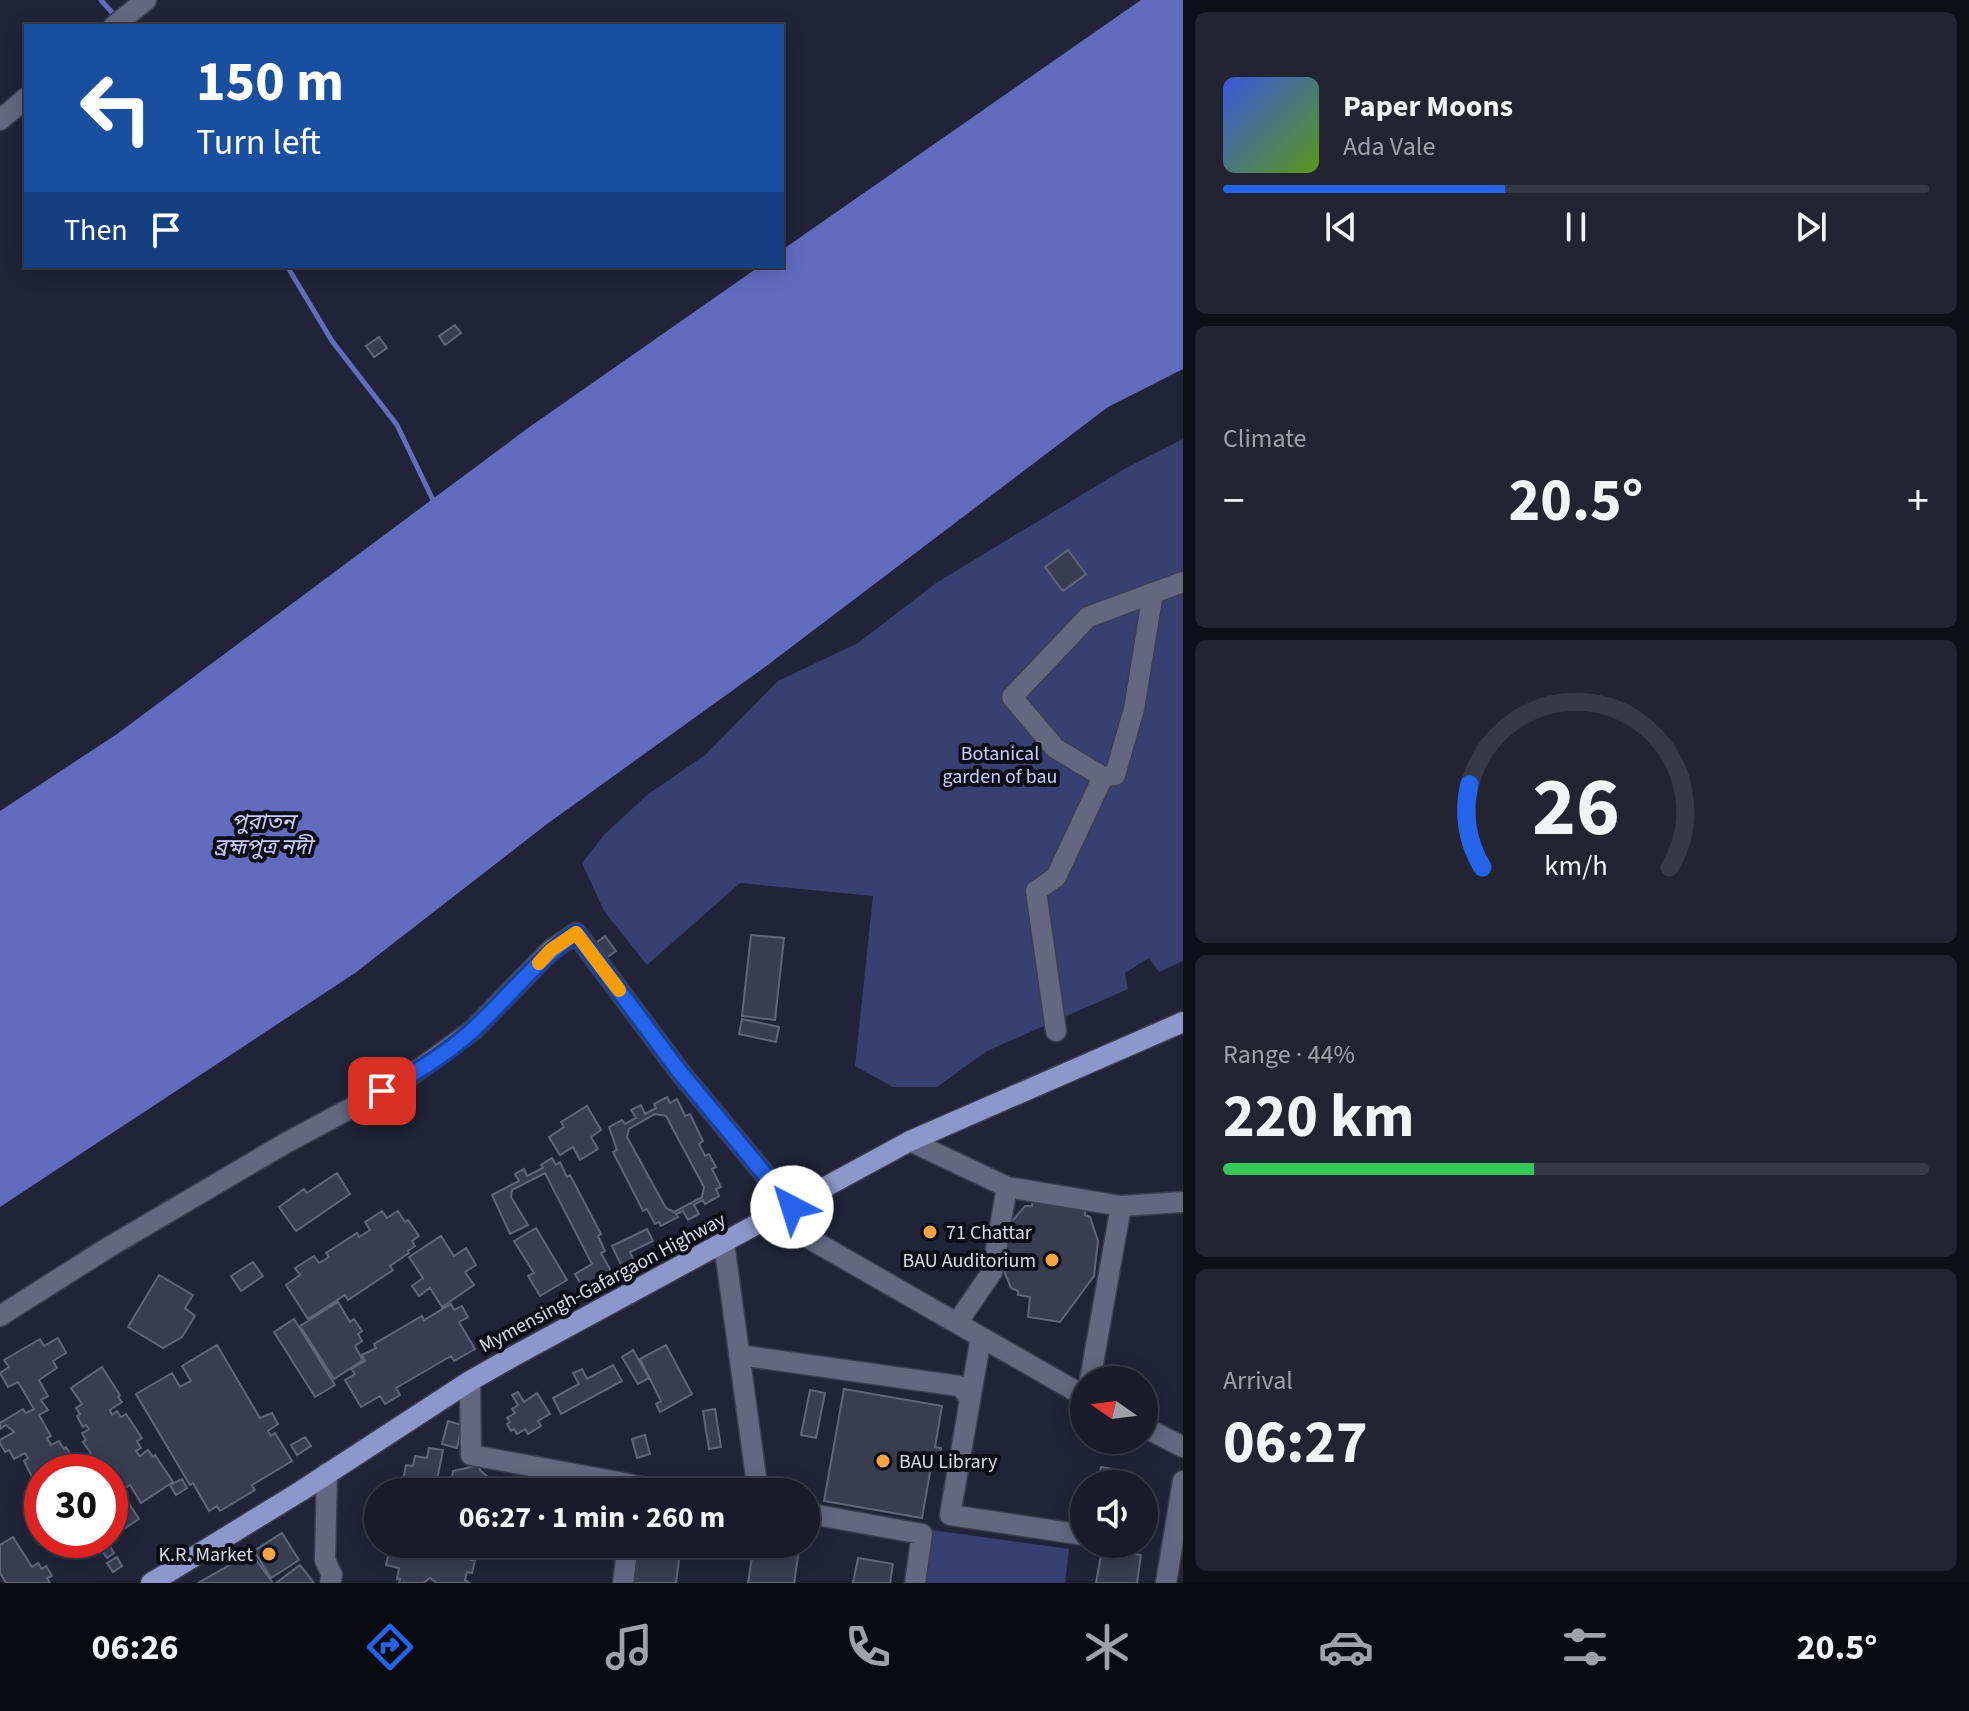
<!DOCTYPE html>
<meta charset="utf-8">
<style>
body{margin:0;font-family:"Source Sans 3","Noto Sans Bengali",sans-serif;background:#222432;color:#f1f3f6;height:100vh;display:flex;flex-direction:column;font-size:30px;white-space:nowrap}
*{box-sizing:border-box;margin:0}
p{font-size:26px;color:#9fa1a8}
.icon{flex:none;width:44px;height:44px;fill:none;stroke:currentColor;stroke-width:2;stroke-linecap:round;stroke-linejoin:round}
.map{position:relative;flex:1;overflow:hidden}
.details{display:flex;flex-direction:column;gap:12px;padding:12px;background:#0e0f17;width:786px}
.details>*{flex:none}
.hud{position:absolute;left:24px;top:24px;width:760px;height:244px;border-radius:0px;box-shadow:0 4px 20px #0003,0 0 0 2px #373947;background:#1a4fa0;color:#fff;overflow:hidden}
.needle{width:52px;rotate:284deg}
.tools{position:absolute;left:1070px;top:1366px;display:grid;gap:16px}
.tools a{display:grid;place-items:center;width:88px;height:88px;border-radius:50%;background:#191b2a;box-shadow:0 4px 20px #0003,0 0 0 2px #373947;font-size:40px}
.speed{position:absolute;left:24px;top:1454px;display:flex;gap:16px;font-size:40px;font-weight:700;text-align:center}
.speed>*{display:grid;place-content:center;width:104px;height:104px;border-radius:50%;background:#191b2a;box-shadow:0 4px 20px #0003,0 0 0 2px #373947;line-height:1}
.speed .limit{border:12px solid #d22;background:#fff;color:#111}
.pin{position:absolute;display:grid;place-items:center;width:68px;height:68px;color:#fff;margin:-34px;border-radius:16px;box-shadow:0 4px 12px #0006}
.me{position:absolute;width:88px;margin:-44px;rotate:320deg;stroke-linejoin:round;filter:drop-shadow(0 0 6px #0008)}
.turn{display:flex;align-items:center;gap:28px;height:168px;padding:0 40px;font-size:36px}
.turn .icon{width:104px;height:104px;stroke-width:2.5}
.turn b{display:block;font-size:56px;line-height:68px}
.then{display:flex;align-items:center;height:76px;padding:0 40px;background:#0003;gap:16px;font-size:30px}
.big{font-size:60px;font-weight:700;line-height:1.1}
.details .tile{flex:1;display:flex;flex-direction:column;justify-content:center;gap:12px;min-width:0;padding:0 28px;border-radius:12px;background:#222432}
.details .dial{align-items:center;gap:0}
.dial svg{height:208px;overflow:visible;fill:none;stroke:#373947;stroke-width:7;stroke-linecap:round;text-anchor:middle}
.dial text{fill:#f1f3f6;stroke:none}
.song{display:flex;align-items:center;gap:24px}
.cover{width:96px;height:96px;border-radius:12px;background:linear-gradient(135deg,hsl(230 70% 55%),hsl(90 70% 35%))}
.played{height:8px;border-radius:4px;background:linear-gradient(90deg,#2563eb 40%,#373947 40%)}
.keys{display:flex;justify-content:space-around;direction:ltr}
.heat{display:flex;justify-content:space-between;align-items:center;font-size:44px;direction:ltr}
.charge{height:12px;border-radius:6px;background:linear-gradient(90deg,#34c759 44%,#373947 0)}
.trip{position:absolute;left:364px;top:1478px;width:456px;height:80px;border-radius:40px;background:#191b2a;box-shadow:0 4px 20px #0003,0 0 0 2px #373947;font-weight:700;line-height:80px;text-align:center}
.menu{display:flex;height:128px;justify-content:space-around;align-items:center;background:#0a0b11;color:#9fa1a8}
.menu .icon{width:56px;height:56px}
.menu .active{color:#2563eb}
.menu b{font-size:36px;color:#f1f3f6}
main{display:flex;flex:1;min-height:0}
.map>svg:first-child{display:block}
.green{fill:#383f71}
.water{fill:#626cbf}
.lines{fill:none;stroke-linecap:round;stroke-linejoin:round}
.stream{stroke:#626cbf;stroke-width:5}
.building{fill:#393d52;stroke:#60657c;stroke-width:2;fill-rule:evenodd}
.minor-casing{stroke:#3c3e4f;stroke-width:23}
.major-casing{stroke:#3c3e4f;stroke-width:23}
.minor{stroke:#636880;stroke-width:20}
.major{stroke:#8e97cb;stroke-width:20}
.route-casing{stroke:#184099;stroke-width:20}
.route{stroke:#2563eb;stroke-width:14}
.slow{stroke:#f59e0b;stroke-width:14}
.poi-dot{fill:#f5a345;stroke:#0d0e17;stroke-width:3}
.labels{text-anchor:middle;stroke-width:8;stroke-linejoin:round;paint-order:stroke}
.park-label{font-size:20px;fill:#c8d1fe;stroke:#0d0e17}
.poi-label{font-size:20px;fill:#d8dbe9;stroke:#0d0e17;text-anchor:start}
.street-label{font-size:20px;fill:#d8dbe9;stroke:#0d0e17}
.water-label{font-size:22px;font-style:italic;fill:#c6cffb;stroke:#0d0e17}
</style>
<main>
<div class="map">
<svg width="1183" height="1583" viewBox="0 0 1183 1583">
<rect width="100%" height="100%" fill="#212438"/>
<!-- green -->
<path class="green" d="M1183 439V961L1159 972 1149 958 1125 973 1128 989 987 1051 937 1087H893L855 1066 873 896 740 883 647 965 604 911 582 863 605 834 647 795 705 755 778 681 858 643 936 583 1126 468Z
M932 1530 1069 1549 1065 1583H925Z"/>
<!-- water -->
<path class="water" d="M1141 0H1183V369L1108 407 765 667 547 824 355 973 0 1207V811L117 734 528 428 760 266H782V250Z"/>
<g class="lines">
<!-- stream -->
<path class="stream" d="M101 0 115 16
M287 266 332 341 397 425 434 502"/>
</g>
<!-- building -->
<path class="building" d="M455 325 461 333 445 345 439 336Z
M379 337 387 348 374 357 366 346Z
M1068 550 1086 574 1063 591 1045 567Z
M751 935 784 938 775 1020 742 1016Z
M605 936 616 951 606 958 596 943Z
M742 1019 779 1027 776 1042 739 1034Z
M667 1097 670 1103 677 1099 685 1116 690 1114 703 1141 699 1144 705 1156 709 1154 716 1167 712 1169 721 1187 716 1189 719 1196 705 1204 703 1200 694 1205 699 1214 688 1220 683 1211 676 1214 678 1217 661 1226 659 1222 655 1224 647 1209 643 1211 613 1152 617 1150 609 1127 622 1120 625 1124 636 1118 631 1110 641 1105 645 1114 656 1108 654 1104ZM655 1114 666 1116 704 1187 702 1197 674 1212 666 1208 627 1137 629 1129Z
M587 1106 601 1130 591 1137 598 1149 580 1160 573 1147 560 1155 549 1137 564 1127 561 1122Z
M552 1158 556 1165 560 1162 567 1177 570 1175 601 1234 598 1236 605 1251 601 1253 612 1273 583 1288 575 1274 592 1264 545 1173 512 1190 511 1197 528 1225 510 1234 492 1195 519 1181 515 1174 524 1169 527 1176 543 1168 541 1165Z
M337 1173 350 1194 296 1231 279 1207 304 1189 307 1193Z
M1033 1199 1085 1208V1215L1090 1217 1098 1241 1094 1276 1060 1322 1028 1317 1030 1297 1018 1295V1291L1011 1288 1001 1264 1007 1227 1025 1206H1032Z
M382 1211 387 1218 398 1211 405 1222 408 1220 419 1236 412 1241 415 1246 408 1251 409 1253 390 1266 393 1270 348 1300 345 1295 308 1319 286 1285 300 1275 295 1268 314 1256 319 1263 329 1257 326 1253 357 1233 359 1237 370 1230 365 1222Z
M536 1228 567 1280 540 1296 528 1276 534 1273 514 1241Z
M647 1229 653 1241 630 1252 634 1261 622 1267 612 1246Z
M441 1236 454 1256 466 1248 476 1265 465 1272 474 1285 442 1307 430 1288 419 1296 412 1286 423 1278 409 1257Z
M253 1262 263 1276 241 1291 231 1276Z
M159 1275 193 1295 185 1308 195 1316 182 1337 163 1348 128 1327Z
M338 1302 350 1322 354 1319 362 1331 358 1334 362 1341 355 1346 363 1360 334 1379 300 1326Z
M451 1304 454 1310 462 1306 468 1317 459 1322 475 1349 454 1361 451 1356 396 1388 400 1395 385 1404 380 1396 361 1407 345 1380 355 1374 351 1369 365 1361 362 1355 376 1348 374 1344 422 1316 424 1320Z
M294 1319 335 1385 315 1397 274 1332Z
M58 1338 66 1353 53 1361 57 1368 39 1380 48 1396 41 1400 48 1410 39 1415 51 1436 47 1438 51 1445 59 1441 64 1449 66 1447 70 1454 63 1458 67 1465 72 1462 78 1472H42V1494L36 1484 42 1480 38 1474 32 1477 24 1461 28 1458 25 1453 14 1459 9 1450 5 1452 0 1443V1440L14 1432 6 1425 0 1429V1423L23 1409 26 1413 34 1409 18 1382 8 1387 0 1373 9 1367 4 1360 40 1339 44 1346Z
M217 1345 260 1418 272 1413 278 1424 268 1431 271 1436 275 1433 292 1461 252 1485 255 1490 220 1511 217 1506 209 1511 193 1483 190 1485 136 1394 172 1373 180 1387 191 1381 182 1366Z
M666 1345 692 1394 660 1412 656 1404 661 1401 640 1359Z
M633 1350 649 1378 638 1384 622 1357Z
M613 1365 622 1381 561 1414 553 1398 579 1384 573 1373 582 1369 587 1379Z
M102 1367 120 1395 118 1397 122 1402 110 1410 112 1415 117 1411 121 1417 126 1414 142 1438 137 1441 141 1448 136 1451 140 1456 148 1450 153 1457 155 1455 173 1482 141 1503 130 1485 124 1489 120 1482 118 1483 111 1474 114 1472 112 1469 105 1472 100 1467 83 1442 86 1440 82 1433 89 1429 86 1425 83 1427 77 1416 80 1414 76 1408 82 1404 71 1388Z
M844 1389 942 1406 935 1447 941 1448 938 1462 932 1461 922 1518 824 1501Z
M810 1390 825 1393 816 1438 801 1435Z
M518 1392 524 1402 537 1393 550 1414 538 1421 541 1426 528 1434 525 1429 517 1434 514 1429 511 1431 507 1424 510 1422 507 1418 515 1413 512 1409 518 1405 512 1395Z
M715 1409 721 1447 709 1449 703 1411Z
M448 1421 462 1425 457 1448 442 1444Z
M645 1435 650 1454 637 1458 632 1439Z
M305 1437 311 1446 297 1455 291 1445Z
M429 1448 443 1450 437 1480 445 1486 451 1483 453 1471 479 1465 480 1470 489 1478 487 1485 482 1483 480 1489 488 1492H410L411 1486 402 1485 406 1465 413 1466 415 1456 427 1458Z
M1101 1467 1131 1472 1129 1484H1098Z
M112 1477 139 1519 119 1532 110 1518V1479Z
M182 1479 187 1488 176 1495 170 1485Z
M532 1485 554 1489V1492H531Z
M282 1533 299 1560 271 1578 254 1551Z
M13 1537 32 1567 38 1563 42 1569 46 1566 52 1576 47 1578 50 1583H6L0 1573V1545Z
M95 1540H106L114 1553 107 1558Z
M402 1544H425V1548L433 1553 442 1551 443 1544 486 1545 484 1555 472 1553 471 1560H475L472 1573 467 1572 465 1580 470 1583H437L430 1578 423 1583H399L400 1579H397L399 1568 386 1565 390 1547 401 1548Z
M515 1544H544L541 1558 520 1554 521 1548 515 1547Z
M643 1544H681L676 1583H633L637 1554 642 1555Z
M754 1544H800L794 1583H748Z
M1102 1549 1141 1555 1137 1583H1096Z
M251 1553 273 1583H198Z
M117 1557 122 1566 113 1572 107 1563Z
M858 1558 893 1564 890 1583H853Z
M300 1565 314 1583H276Z"/>
<g class="lines">
<!-- minor casing -->
<g class="minor-casing">
<path id="minor" d="M114 26 146 0
M0 120 26 98
M1103 777 1115 775 1134 709 1153 593
M1056 1031 1036 891 1056 877 1103 777 1055 748 1012 697 1088 617 1183 582
M910 1141 1007 1187 992 1272 957 1323
M1007 1187 1121 1206 1183 1202
M724 1243 758 1492
M0 1316 109 1247 284 1144 407 1078 473 1030 551 950 576 933 679 1071 792 1207 798 1232 1084 1396
M981 1337 950 1515 1083 1535
M739 1355 959 1386 965 1391 970 1401
M1090 1380 1121 1206
M470 1381 471 1455 629 1484 635 1486V1492
M1144 1427 1183 1447
M327 1473 325 1560 332 1575 330 1583
M635 1486 676 1492
M806 1513 922 1534 915 1583
M623 1583 628 1544
M1166 1583 1183 1481"/>
</g>
<!-- major casing -->
<g class="major-casing">
<path id="major" d="M151 1583 301 1491 470 1381 514 1356 910 1141 1183 1022"/>
</g>
<!-- minor -->
<use href="#minor" class="minor"/>
<!-- major -->
<use href="#major" class="major"/>
</g>
<g class="lines">
<!-- route casing -->
<g class="route-casing">
<path id="route" d="M382 1091C414 1074 450 1052 476 1027 510 995 538 959 576 933L679 1071 792 1207"/>
</g>
<!-- route -->
<use href="#route" class="route"/>
<!-- slow -->
<path class="slow" d="M539 963 551 950 576 933 619 990"/>
</g>
<!-- markers -->
<g class="poi-dot">
<circle cx="930" cy="1232" r="8"/>
<circle cx="1052" cy="1260" r="8"/>
<circle cx="883" cy="1461" r="8"/>
<circle cx="269" cy="1554" r="8"/>
</g>
<g class="labels">
<!-- park labels -->
<g class="park-label">
<text x="1000" y="760">Botanical<tspan x="1000" dy="23">garden of bau</tspan></text>
</g>
<!-- poi labels -->
<g class="poi-label">
<text x="946" y="1239">71 Chattar</text>
<text x="1036" y="1267" text-anchor="end">BAU Auditorium</text>
<text x="899" y="1468">BAU Library</text>
<text x="253" y="1561" text-anchor="end">K.R. Market</text>
</g>
<!-- street labels -->
<g class="street-label">
<text transform="translate(602 1282) rotate(-28)" y="7">Mymensingh-Gafargaon Highway</text>
</g>
<!-- water labels -->
<g class="water-label">
<text x="263" y="829">পুরাতন<tspan x="263" dy="25">ব্রহ্মপুত্র নদী</tspan></text>
</g>
</g>
</svg>
<div class="tools">
<a><svg class="needle" viewBox="-14 -14 28 28"><path d="M0-13l5 13h-10z" fill="#e53935"/><path d="M0 13l5-13h-10z" fill="#9fa1a8"/></svg></a>
<a><svg class="icon" aria-label="sound" viewBox="0 0 24 24"><path d="M4 9h4l5-4v14l-5-4H4zM17 9q2 3 0 6"/></svg></a>
</div>
<div class="speed"><div class="limit">30</div></div>
<div class="pin" style="left:382px;top:1091px;background:#d93025"><svg class="icon" aria-label="arrive" viewBox="0 0 24 24"><path d="M6 21V4h12l-3 4 3 4H6"/></svg></div>
<svg class="me" style="left:792px;top:1207px" viewBox="-20 -20 40 40"><circle r="19" fill="#fff"/><path d="M0-13L10 11 0 6-10 11z" fill="#2563eb"/></svg>
<div class="trip">06:27 · 1 min · 260 m</div>
<div class="hud">
<div class="turn"><svg class="icon" aria-label="left" viewBox="0 0 24 24"><path d="M17 20v-9H6M10 6l-5 5 5 5"/></svg><div><b>150 m</b>Turn left</div></div>
<div class="then">Then<svg class="icon" aria-label="arrive" viewBox="0 0 24 24"><path d="M6 21V4h12l-3 4 3 4H6"/></svg></div>
</div>
</div>
<section class="details">
<div class="tile">
<div class="song"><i class="cover"></i><div><b>Paper Moons</b><p>Ada Vale</p></div></div>
<div class="played"></div>
<div class="keys"><svg class="icon" aria-label="previous" viewBox="0 0 24 24"><path d="M18 5L8 12l10 7zM5 5v14"/></svg><svg class="icon" aria-label="pause" viewBox="0 0 24 24"><path d="M8 5v14M16 5v14"/></svg><svg class="icon" aria-label="next" viewBox="0 0 24 24"><path d="M6 5l10 7-10 7zM19 5v14"/></svg></div>
</div>
<div class="tile"><p>Climate</p>
<div class="heat"><a>−</a><b class="big">20.5°</b><a>+</a></div>
</div>
<div class="tile dial"><svg viewBox="0 0 100 80">
<path d="M14 69A42 42 0 1 1 86 69"/>
<path d="M14 69A42 42 0 0 1 9 37" stroke="#2563eb"/>
<text x="50" y="56" font-size="32" font-weight="700">26</text>
<text x="50" y="72" font-size="11">km/h</text>
</svg></div>
<div class="tile"><p>Range · 44%</p><b class="big">220 km</b><div class="charge"></div></div>
<div class="tile"><p>Arrival</p><b class="big">06:27</b></div>
</section>
</main>
<nav class="menu">
<b>06:26</b>
<svg class="icon active" aria-label="directions" viewBox="0 0 24 24"><path d="M12 3l9 9-9 9-9-9zM9 14v-3h6M13 9l2 2-2 2"/></svg>
<svg class="icon" aria-label="music" viewBox="0 0 24 24"><path d="M9 18V5l10-2v13"/><circle cx="6" cy="18" r="3"/><circle cx="16" cy="16" r="3"/></svg>
<svg class="icon" aria-label="phone" viewBox="0 0 24 24"><path d="M5 4h4l2 5-3 2q2 4 5 5l2-3 5 2v4C11 20 4 13 5 4z"/></svg>
<svg class="icon" aria-label="climate" viewBox="0 0 24 24"><path d="M12 3v18M4 7l16 10M4 17L20 7"/></svg>
<svg class="icon" aria-label="car" viewBox="0 0 24 24"><path d="M5 17H2v-5l4-1 3-4h7l3 4 3 1v5h-3M9 17h6M6 11h13"/><circle cx="7" cy="17" r="2"/><circle cx="17" cy="17" r="2"/></svg>
<svg class="icon" aria-label="filters" viewBox="0 0 24 24"><path d="M4 7h16M4 17h16"/><circle cx="9" cy="7" r="2"/><circle cx="15" cy="17" r="2"/></svg>
<b>20.5°</b>
</nav>
